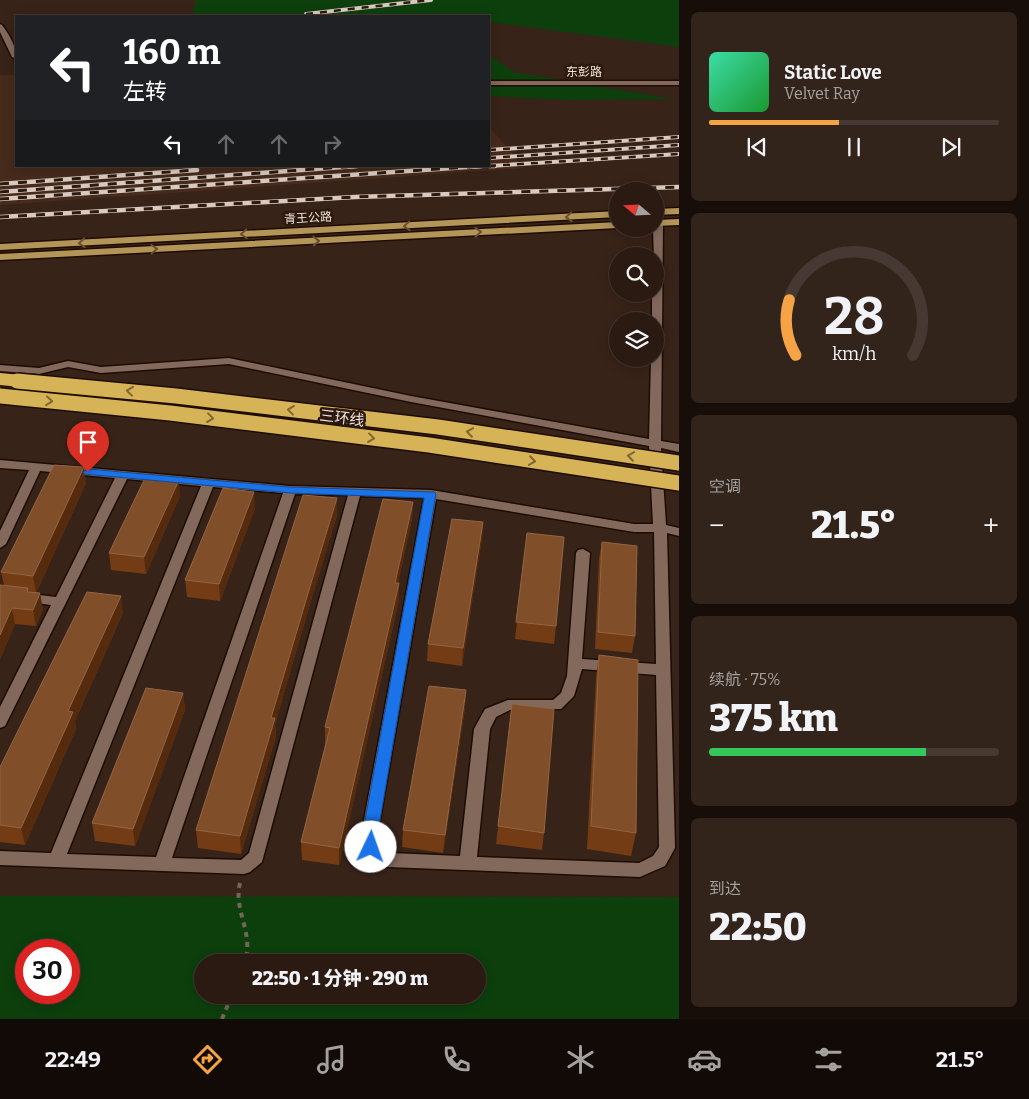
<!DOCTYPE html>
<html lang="zh">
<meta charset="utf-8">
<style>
body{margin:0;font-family:Bitter,"Noto Sans SC",serif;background:#32231b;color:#f1f3f6;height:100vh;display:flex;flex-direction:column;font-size:19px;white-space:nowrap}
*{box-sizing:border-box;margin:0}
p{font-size:16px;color:#a5a19f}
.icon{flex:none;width:28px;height:28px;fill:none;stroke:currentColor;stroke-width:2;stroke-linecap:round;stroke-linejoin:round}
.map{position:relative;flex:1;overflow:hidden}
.drawer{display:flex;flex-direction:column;gap:12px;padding:12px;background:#170e0a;width:350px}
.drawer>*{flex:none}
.banner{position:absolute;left:15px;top:15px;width:475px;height:152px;border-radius:0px;box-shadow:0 2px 12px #0003,0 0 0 1px #463832;background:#202124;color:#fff;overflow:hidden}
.needle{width:32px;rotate:289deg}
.fabs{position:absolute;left:609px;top:182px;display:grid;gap:10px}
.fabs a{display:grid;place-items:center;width:55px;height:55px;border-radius:50%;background:#2a1a12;box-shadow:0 2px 12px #0003,0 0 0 1px #463832;font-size:25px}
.speed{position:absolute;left:15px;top:939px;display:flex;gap:10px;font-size:25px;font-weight:700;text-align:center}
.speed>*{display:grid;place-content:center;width:65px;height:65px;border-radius:50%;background:#2a1a12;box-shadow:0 2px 12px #0003,0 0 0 1px #463832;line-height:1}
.speed .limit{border:8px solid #d22;background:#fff;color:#111}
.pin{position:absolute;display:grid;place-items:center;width:42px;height:42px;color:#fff;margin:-51px -21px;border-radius:50% 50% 50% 0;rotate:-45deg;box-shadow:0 0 5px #0007}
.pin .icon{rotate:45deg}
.me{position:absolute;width:55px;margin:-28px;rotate:3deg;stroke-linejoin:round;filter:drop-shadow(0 0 4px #0008)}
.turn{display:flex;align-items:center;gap:18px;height:105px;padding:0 25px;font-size:22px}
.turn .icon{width:65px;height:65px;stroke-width:2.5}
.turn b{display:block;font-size:35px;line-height:42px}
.lanes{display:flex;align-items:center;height:48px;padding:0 25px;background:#0003;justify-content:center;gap:25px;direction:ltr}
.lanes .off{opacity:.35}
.big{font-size:38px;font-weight:800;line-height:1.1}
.drawer .widget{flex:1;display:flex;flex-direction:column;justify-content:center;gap:8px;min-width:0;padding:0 18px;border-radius:8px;background:#32231b}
.drawer .dial{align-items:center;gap:0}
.dial svg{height:130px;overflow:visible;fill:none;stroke:#463832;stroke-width:7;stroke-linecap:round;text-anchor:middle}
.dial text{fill:#f1f3f6;stroke:none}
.song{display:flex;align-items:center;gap:15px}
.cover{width:60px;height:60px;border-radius:8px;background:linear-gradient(135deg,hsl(160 70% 55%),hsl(130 70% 35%))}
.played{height:5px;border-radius:2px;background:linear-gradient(90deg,#f5a345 45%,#463832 45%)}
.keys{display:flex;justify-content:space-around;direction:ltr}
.heat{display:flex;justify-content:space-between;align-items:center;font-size:28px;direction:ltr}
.charge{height:8px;border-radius:4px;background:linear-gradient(90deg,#34c759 75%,#463832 0)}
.trip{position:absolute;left:194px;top:954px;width:292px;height:50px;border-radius:25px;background:#2a1a12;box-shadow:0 2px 12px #0003,0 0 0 1px #463832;font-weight:800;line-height:50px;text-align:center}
.tab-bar{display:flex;height:80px;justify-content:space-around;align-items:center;background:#110a07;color:#a5a19f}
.tab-bar .icon{width:35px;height:35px}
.tab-bar .on{color:#f5a345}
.tab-bar b{font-size:22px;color:#f1f3f6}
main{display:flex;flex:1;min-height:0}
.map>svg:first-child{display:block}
.built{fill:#462b1c}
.green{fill:#0d3f0d;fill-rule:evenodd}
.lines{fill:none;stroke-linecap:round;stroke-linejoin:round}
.minor-casing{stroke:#1e0c03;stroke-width:3}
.major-casing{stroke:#1e0c03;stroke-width:3}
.path{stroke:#76645a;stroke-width:4;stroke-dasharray:5 5;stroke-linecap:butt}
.minor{fill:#82695c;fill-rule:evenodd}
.major{fill:#b49558;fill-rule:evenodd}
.rail-far1-casing{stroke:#d9cac1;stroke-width:4}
.rail-casing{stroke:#d9cac1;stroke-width:4.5}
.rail-far1{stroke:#2d1a0e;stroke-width:2.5;stroke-dasharray:7;stroke-linecap:butt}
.rail{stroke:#2d1a0e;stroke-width:3;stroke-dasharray:9;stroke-linecap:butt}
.highway-bridge-far1-casing{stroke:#1e0c03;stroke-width:14;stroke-linecap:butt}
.highway-bridge-casing{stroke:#1e0c03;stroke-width:18;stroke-linecap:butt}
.highway-bridge-far1{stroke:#d5b356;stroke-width:12}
.highway-bridge{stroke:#d5b356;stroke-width:15}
.wall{fill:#733c15}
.shaded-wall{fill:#562b0d}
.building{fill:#814e2a;stroke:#926545}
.oneway{stroke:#6a512f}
.oneway2{stroke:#816632}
.route{fill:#1a73e8;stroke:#114b97}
.labels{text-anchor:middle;stroke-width:5;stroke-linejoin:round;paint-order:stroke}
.far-street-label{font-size:12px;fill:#efe1d9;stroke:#2d1a0e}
.street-label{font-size:15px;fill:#efe1d9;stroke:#2d1a0e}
</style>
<main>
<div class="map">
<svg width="679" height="1019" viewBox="0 0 679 1019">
<rect width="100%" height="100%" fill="#382318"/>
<!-- built -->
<path class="built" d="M0 75H16V166H489V126L524 168 0 205Z"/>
<!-- green -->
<path class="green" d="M196 0H679V47L489 22V16H192Z
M489 55 514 72 667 98 679 99 568 100 489 96Z
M0 896 679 897V1019H0ZM26 950H69V992H26ZM478 962V995H202V962Z"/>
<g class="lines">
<!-- minor casing -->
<g class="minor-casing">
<path id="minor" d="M0 24 2 25C10 36 16 45 16 59L12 57 0 32Z
M489 81H679V85H489Z
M658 220 663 223 661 441 679 444V452L661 448 666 525 679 528V536L667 533 675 848 665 866 640 877 388 867C360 857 363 844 364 820L424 498 360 496 262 862 250 872 244 874 0 865V851L51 853 201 486 127 479 7 722 5 726 0 728V707L51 605 0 598V590L56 597 115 478 40 471 6 544 0 548V531L29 470 0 468V460L290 486 431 490 634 524H653L649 446 411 402 229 364 101 373 68 367 39 374 0 371V365L39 368 68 361 101 367 229 358 411 396 649 439 651 359H655V321H652V294H655L653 229H655V221ZM213 487 283 493 156 857 67 854ZM295 494 348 495 249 853 241 860 172 858ZM436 499 634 532H654L656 664 582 659 590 553 583 549 578 550 576 553 567 676 561 693 553 700H508L485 709 474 729 460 856 391 853 379 844 380 820ZM582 669 656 675 659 847 653 856 639 863 477 857 490 729 496 717 510 710 561 709 574 696Z"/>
</g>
<!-- major casing -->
<g class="major-casing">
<path id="major" d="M679 208V214L655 215V209Z
M618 211V217L0 250V244Z
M679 219V225L655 226V220Z
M618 222V228L0 260V254Z"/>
</g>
<!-- path -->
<path class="path" d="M240 883C233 911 254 931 245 962
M222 1019 232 995"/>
<!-- minor -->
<use href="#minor" class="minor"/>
<!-- major -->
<use href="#major" class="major"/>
<!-- rail-far1 casing -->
<g class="rail-far1-casing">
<path id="rail-far1" d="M306 14 431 0
M489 150 679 137
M489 158 679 145
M489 166 679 154
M345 167 357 166
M469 167 482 166"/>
</g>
<!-- rail casing -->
<g class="rail-casing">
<path id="rail" d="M489 166H495
M0 184 197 170
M0 192 357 166
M0 199 482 166
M0 217 355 197 679 187"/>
</g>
<!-- rail-far1 -->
<use href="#rail-far1" class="rail-far1"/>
<!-- rail -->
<use href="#rail" class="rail"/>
<!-- highway-bridge-far1 casing -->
<g class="highway-bridge-far1-casing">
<path id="highway-bridge-far1" d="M0 379 30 382"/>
</g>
<!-- highway-bridge casing -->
<g class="highway-bridge-casing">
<path id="highway-bridge" d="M17 381 176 396 438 427 679 463
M0 396 170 413 429 445 679 483"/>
</g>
<!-- highway-bridge-far1 -->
<use href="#highway-bridge-far1" class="highway-bridge-far1"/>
<!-- highway-bridge -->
<use href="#highway-bridge" class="highway-bridge"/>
</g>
<!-- wall -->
<path class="wall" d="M86 483 36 593 43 609 36 626 15 624 0 659V585H4L1 572Z
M180 496 146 574 111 570 109 553Z
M337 498V515L312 597 275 724 276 736 241 854 198 848 196 830Z
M413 502 412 519 398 583 399 600 339 865 302 860 301 842 325 745V727Z
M255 508 220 601 187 597 185 580Z
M483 522 482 539 462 666 427 661 428 644Z
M527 533 556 626 554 644 515 639Z
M602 542 635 636 632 653 595 649 599 559Z
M123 613 75 721 76 729 25 845 0 842V767Z
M599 655 636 833 631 856 587 849 596 677Z
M466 690 465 708 443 853 402 847 403 830Z
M183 693 185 710 135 846 95 841 92 823Z
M512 704 544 833 542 850 496 844Z"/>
<!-- shaded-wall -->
<path class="shaded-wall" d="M84 467 86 483 36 593 33 576Z
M179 480 180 496 146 574 144 557Z
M254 492 255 508 220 601 219 584Z
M337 498V515L312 597 275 724 276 736 241 854 240 836 271 718 312 580Z
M413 502 412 519 394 600 395 583Z
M483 522 482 539 462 666 463 648Z
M399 583V600L339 865V848Z
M40 593 43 609 36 626 33 610Z
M121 596 123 613 75 721 76 729 25 845 21 828 68 711Z
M12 608 15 624 0 659V635Z
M466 690 465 708 443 853 445 835Z
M183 693 185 710 135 846 133 829Z"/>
<!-- building -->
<path class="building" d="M54 465 84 467 33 576 1 572Z
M146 476 179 480 144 557 109 553Z
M223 488 254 492 219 584 185 580Z
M303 495 337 498 312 580 271 718H275L240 836 196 830Z
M383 499 413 502 395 583H399L339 848 301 842 330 728 325 727Z
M452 519 483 522 463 648 428 644Z
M527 533 564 537 556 626 516 622Z
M602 542 637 546 635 636 598 632Z
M0 585 28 588 27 592 40 593 33 610 12 608 0 635Z
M87 592 121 596 68 711 73 712 21 828 0 825V767Z
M599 655 638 660 636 833 591 826Z
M429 686 466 690 445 835 403 830Z
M146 688 183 693 133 829 92 823Z
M512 704 554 709 544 833 498 826Z"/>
<!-- one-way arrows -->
<defs><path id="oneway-chevron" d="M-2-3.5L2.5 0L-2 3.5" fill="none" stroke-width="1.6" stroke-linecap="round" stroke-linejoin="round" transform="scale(1.25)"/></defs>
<g class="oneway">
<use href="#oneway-chevron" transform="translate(569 217) rotate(177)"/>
<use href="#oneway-chevron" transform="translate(407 226) rotate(177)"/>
<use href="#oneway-chevron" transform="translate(478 232) rotate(-3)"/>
<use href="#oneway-chevron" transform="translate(244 234) rotate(177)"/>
<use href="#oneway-chevron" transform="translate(316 241) rotate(-3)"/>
<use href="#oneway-chevron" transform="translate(82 243) rotate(177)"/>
<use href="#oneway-chevron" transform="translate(154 249) rotate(-3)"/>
</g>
<g class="oneway2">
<use href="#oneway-chevron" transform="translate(130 391) rotate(-174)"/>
<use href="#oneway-chevron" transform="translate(49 401) rotate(6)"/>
<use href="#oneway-chevron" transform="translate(291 410) rotate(-173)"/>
<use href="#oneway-chevron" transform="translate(210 418) rotate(7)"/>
<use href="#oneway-chevron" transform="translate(470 432) rotate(-172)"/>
<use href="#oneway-chevron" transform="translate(371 438) rotate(7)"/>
<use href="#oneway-chevron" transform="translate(631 456) rotate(-172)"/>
<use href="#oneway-chevron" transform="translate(532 461) rotate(8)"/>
</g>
<!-- route -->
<path class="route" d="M88 469 290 487 434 492 436 494 380 820 378 847 376 852 371 853 366 852 364 847 365 820 424 498 290 493 84 474 83 472Z"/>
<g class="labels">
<!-- far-street labels -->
<g class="far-street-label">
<text x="584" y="76">东彭路</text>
<text transform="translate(308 218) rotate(-3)" y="4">青王公路</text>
</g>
<!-- street labels -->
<g class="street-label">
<text transform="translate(342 418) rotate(7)" y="5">三环线</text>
</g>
</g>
</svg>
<div class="fabs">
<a><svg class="needle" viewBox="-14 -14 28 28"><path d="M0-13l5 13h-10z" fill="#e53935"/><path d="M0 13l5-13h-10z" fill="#a5a19f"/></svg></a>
<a><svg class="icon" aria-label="search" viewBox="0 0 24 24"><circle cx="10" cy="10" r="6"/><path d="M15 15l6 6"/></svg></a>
<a><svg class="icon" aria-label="layers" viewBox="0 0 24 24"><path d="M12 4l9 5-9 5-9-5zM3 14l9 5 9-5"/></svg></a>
</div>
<div class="speed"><div class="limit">30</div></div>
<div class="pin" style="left:88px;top:472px;background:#d93025"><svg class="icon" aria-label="arrive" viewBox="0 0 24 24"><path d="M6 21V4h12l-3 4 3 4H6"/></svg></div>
<svg class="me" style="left:371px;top:847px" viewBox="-20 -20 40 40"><circle r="19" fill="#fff"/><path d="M0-13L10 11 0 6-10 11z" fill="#1a73e8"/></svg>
<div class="trip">22:50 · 1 分钟 · 290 m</div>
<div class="banner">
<div class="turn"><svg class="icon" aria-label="left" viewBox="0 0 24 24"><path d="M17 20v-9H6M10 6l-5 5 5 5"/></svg><div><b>160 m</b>左转</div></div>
<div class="lanes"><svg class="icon" aria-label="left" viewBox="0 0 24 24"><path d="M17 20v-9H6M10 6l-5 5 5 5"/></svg><svg class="icon off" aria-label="ahead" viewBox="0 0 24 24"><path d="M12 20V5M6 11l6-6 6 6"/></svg><svg class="icon off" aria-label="ahead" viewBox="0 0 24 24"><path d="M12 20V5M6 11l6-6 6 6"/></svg><svg class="icon off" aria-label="right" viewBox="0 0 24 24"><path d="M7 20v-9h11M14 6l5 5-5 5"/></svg></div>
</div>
</div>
<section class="drawer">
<div class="widget">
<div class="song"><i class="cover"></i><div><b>Static Love</b><p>Velvet Ray</p></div></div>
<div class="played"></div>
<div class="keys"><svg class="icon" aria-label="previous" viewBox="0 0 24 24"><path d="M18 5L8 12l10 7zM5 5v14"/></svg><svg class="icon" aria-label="pause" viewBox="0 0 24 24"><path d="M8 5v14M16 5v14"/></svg><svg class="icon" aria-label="next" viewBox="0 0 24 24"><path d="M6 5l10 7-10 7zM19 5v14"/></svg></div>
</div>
<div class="widget dial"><svg viewBox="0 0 100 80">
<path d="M14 69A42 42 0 1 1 86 69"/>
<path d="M14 69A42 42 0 0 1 10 35" stroke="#f5a345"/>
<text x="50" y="56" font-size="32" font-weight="700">28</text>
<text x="50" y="72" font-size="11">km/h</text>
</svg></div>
<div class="widget"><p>空调</p>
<div class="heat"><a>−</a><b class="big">21.5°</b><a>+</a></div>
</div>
<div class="widget"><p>续航 · 75%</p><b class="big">375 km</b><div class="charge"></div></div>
<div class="widget"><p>到达</p><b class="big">22:50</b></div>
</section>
</main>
<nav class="tab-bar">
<b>22:49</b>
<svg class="icon on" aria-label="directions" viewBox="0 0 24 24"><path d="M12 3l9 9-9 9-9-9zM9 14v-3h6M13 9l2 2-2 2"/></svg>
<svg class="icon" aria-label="music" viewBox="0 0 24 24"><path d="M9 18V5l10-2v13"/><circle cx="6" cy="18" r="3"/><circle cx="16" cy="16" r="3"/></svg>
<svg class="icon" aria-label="phone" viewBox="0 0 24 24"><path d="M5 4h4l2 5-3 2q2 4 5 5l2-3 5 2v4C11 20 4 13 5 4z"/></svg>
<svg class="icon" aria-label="climate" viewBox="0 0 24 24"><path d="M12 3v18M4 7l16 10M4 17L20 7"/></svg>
<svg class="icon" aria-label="car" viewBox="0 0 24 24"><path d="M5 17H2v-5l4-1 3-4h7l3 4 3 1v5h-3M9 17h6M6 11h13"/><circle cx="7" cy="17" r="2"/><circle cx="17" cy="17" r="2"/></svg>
<svg class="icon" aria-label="filters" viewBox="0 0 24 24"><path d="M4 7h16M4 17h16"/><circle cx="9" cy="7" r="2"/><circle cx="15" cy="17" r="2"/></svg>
<b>21.5°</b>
</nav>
